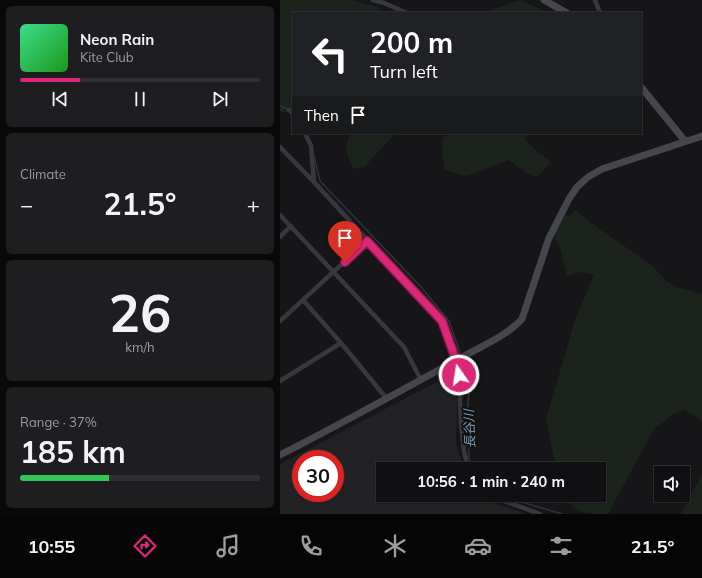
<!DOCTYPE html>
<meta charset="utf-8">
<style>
body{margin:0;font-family:Mulish,"Noto Sans JP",sans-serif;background:#1e1e20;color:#f1f3f6;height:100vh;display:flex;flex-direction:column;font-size:15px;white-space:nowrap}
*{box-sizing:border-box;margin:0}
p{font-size:13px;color:#9c9d9f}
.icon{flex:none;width:22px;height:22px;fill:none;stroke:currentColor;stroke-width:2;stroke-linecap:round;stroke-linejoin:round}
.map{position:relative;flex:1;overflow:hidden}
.side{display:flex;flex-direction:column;gap:6px;padding:6px;background:#09090a;width:280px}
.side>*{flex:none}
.top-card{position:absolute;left:12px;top:12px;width:350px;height:122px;border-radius:0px;box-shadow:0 1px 3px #0004,0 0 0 1px #303032;background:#202124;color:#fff;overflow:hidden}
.tools{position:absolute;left:374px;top:466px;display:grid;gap:8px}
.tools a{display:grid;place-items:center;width:36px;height:36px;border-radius:0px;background:#101012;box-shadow:0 1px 3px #0004,0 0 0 1px #303032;font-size:20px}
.speed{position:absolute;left:12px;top:450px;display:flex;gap:8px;font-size:20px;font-weight:700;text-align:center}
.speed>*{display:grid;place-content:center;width:52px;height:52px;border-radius:50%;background:#101012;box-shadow:0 1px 3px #0004,0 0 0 1px #303032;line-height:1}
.speed .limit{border:6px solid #d22;background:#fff;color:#111}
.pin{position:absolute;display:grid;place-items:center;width:34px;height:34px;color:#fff;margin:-41px -17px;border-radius:50% 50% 50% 0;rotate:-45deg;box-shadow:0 0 4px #0007}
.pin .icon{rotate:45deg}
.me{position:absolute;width:44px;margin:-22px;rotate:347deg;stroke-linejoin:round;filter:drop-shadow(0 0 3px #0008)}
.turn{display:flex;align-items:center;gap:14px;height:84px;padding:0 12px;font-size:18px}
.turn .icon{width:52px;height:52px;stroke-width:2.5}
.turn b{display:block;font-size:28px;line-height:34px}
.then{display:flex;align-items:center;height:38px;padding:0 12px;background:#0003;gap:8px;font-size:15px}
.big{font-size:30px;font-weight:700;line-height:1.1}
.side .tile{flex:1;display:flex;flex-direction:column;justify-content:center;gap:6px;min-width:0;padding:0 14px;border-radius:6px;background:#1e1e20}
.side .dial{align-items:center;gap:0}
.dial b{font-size:52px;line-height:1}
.song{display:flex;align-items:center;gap:12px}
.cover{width:48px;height:48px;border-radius:6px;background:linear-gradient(135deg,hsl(150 70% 55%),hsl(120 70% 35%))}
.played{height:4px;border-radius:2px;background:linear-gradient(90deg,#db2777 25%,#303032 25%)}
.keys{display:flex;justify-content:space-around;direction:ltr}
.heat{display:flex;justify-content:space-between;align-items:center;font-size:22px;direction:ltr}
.charge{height:6px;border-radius:3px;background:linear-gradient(90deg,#34c759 37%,#303032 0)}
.trip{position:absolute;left:96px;top:462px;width:230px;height:40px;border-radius:0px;background:#101012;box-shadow:0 1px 3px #0004,0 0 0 1px #303032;font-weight:700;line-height:40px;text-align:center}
.tabs{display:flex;height:64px;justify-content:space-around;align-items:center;background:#060607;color:#9c9d9f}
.tabs .icon{width:28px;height:28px}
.tabs .selected{color:#db2777}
.tabs b{font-size:18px;color:#f1f3f6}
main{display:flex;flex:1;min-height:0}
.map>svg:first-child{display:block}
.built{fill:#222225;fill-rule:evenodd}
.green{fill:#1c231d}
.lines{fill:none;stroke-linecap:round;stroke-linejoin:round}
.stream{stroke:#2c353c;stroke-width:1.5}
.street{stroke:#37383d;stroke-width:4.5}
.secondary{stroke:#45474d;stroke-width:7}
.route-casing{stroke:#8e194d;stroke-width:10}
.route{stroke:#db2777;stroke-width:7}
.labels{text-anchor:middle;stroke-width:4;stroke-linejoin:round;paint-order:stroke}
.water-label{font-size:13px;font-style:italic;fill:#7f9bb3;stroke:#111113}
</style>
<main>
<section class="side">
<div class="tile">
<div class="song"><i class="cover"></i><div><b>Neon Rain</b><p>Kite Club</p></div></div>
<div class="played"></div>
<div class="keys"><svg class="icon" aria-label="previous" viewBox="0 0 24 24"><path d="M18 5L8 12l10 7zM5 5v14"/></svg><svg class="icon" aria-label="pause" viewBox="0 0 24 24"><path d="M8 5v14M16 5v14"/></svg><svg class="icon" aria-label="next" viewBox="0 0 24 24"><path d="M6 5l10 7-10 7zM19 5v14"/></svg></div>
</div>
<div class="tile"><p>Climate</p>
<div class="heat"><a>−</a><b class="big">21.5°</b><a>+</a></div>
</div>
<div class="tile dial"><b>26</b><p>km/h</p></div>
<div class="tile"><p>Range · 37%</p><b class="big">185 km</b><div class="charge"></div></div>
</section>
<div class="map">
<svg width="422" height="514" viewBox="0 0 422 514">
<rect width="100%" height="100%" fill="#161618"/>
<!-- built -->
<path class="built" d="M172 374 176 375 178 384 176 443 184 469H103V495H201L210 502 248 514H0V464ZM21 459H55V493H21Z"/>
<!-- green -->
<path class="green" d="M0 0H72L100 8 99 13H13V109L4 113 0 111Z
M240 0 265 11V13H202Z
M70 133H116L84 167 74 169C66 154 64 149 70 133Z
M179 133H247L245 139 250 145 271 162 257 177 245 172 229 160 187 176 165 170 162 155 163 137Z
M295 210 311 223 373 266 386 281 396 287 422 294V422L420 419 404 410 393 414 374 429 328 514C304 514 297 514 282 495H319V469H276L266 419 295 320 314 275 300 272 287 276 281 251 273 234 285 215 289 217Z
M422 474V514H401Z"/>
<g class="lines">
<!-- stream -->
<path class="stream" d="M0 106 8 109
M34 156 40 181 141 287 169 321 181 355
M182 359 185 367 189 391 187 417 189 456 191 469
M218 495 282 514"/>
<!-- street -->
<path class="street" d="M93 0 104 3 127 13
M315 0 320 13
M9 110 13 114
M25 133 31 146 34 182
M0 147 34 182 162 321 176 360 181 385 180 400 181 424 184 451 188 469
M0 215 124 347 141 380
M0 237 11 226
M23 300 61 343 107 399
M0 321 87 241
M0 381 61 343
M208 495 260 514"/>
<!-- secondary -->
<path class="secondary" d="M264 0 287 13
M361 87 405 141
M0 455C59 425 117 393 175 361 195 349 226 337 242 319L269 238 289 199 297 187 308 177 322 169 422 136"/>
</g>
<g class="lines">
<!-- route casing -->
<g class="route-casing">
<path id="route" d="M65 262 87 241 162 321 176 360 179 375"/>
</g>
<!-- route -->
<use href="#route" class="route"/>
</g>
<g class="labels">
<!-- water labels -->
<g class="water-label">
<text transform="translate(189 429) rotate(-92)" y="5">長谷川</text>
</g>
</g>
</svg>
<div class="tools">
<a><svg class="icon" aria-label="sound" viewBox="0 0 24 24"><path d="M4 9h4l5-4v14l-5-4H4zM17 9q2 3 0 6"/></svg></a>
</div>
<div class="speed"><div class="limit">30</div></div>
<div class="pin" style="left:65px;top:262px;background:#d93025"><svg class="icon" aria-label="arrive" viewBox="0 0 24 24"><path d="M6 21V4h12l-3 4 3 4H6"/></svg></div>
<svg class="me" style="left:179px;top:375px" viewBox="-20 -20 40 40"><circle r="17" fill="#db2777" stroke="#fff" stroke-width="3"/><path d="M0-11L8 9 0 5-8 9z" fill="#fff"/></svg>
<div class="trip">10:56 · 1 min · 240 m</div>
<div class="top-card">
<div class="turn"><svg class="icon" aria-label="left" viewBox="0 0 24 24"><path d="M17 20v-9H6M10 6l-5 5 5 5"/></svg><div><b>200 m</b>Turn left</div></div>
<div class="then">Then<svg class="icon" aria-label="arrive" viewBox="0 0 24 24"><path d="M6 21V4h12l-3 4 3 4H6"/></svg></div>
</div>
</div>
</main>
<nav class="tabs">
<b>10:55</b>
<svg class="icon selected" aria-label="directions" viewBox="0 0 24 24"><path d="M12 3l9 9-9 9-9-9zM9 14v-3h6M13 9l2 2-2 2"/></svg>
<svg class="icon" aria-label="music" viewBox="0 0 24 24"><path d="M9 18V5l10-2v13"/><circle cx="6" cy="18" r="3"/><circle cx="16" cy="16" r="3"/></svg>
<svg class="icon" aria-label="phone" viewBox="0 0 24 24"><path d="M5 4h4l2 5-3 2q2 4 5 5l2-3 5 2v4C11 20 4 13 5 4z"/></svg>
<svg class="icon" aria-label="climate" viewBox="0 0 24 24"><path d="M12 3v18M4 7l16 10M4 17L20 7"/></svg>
<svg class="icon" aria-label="car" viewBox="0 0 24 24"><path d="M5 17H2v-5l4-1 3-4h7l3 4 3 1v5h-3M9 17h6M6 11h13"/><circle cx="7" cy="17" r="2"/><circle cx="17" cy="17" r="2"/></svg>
<svg class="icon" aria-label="filters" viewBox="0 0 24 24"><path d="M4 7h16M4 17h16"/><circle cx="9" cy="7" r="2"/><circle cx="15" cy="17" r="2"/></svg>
<b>21.5°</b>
</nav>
